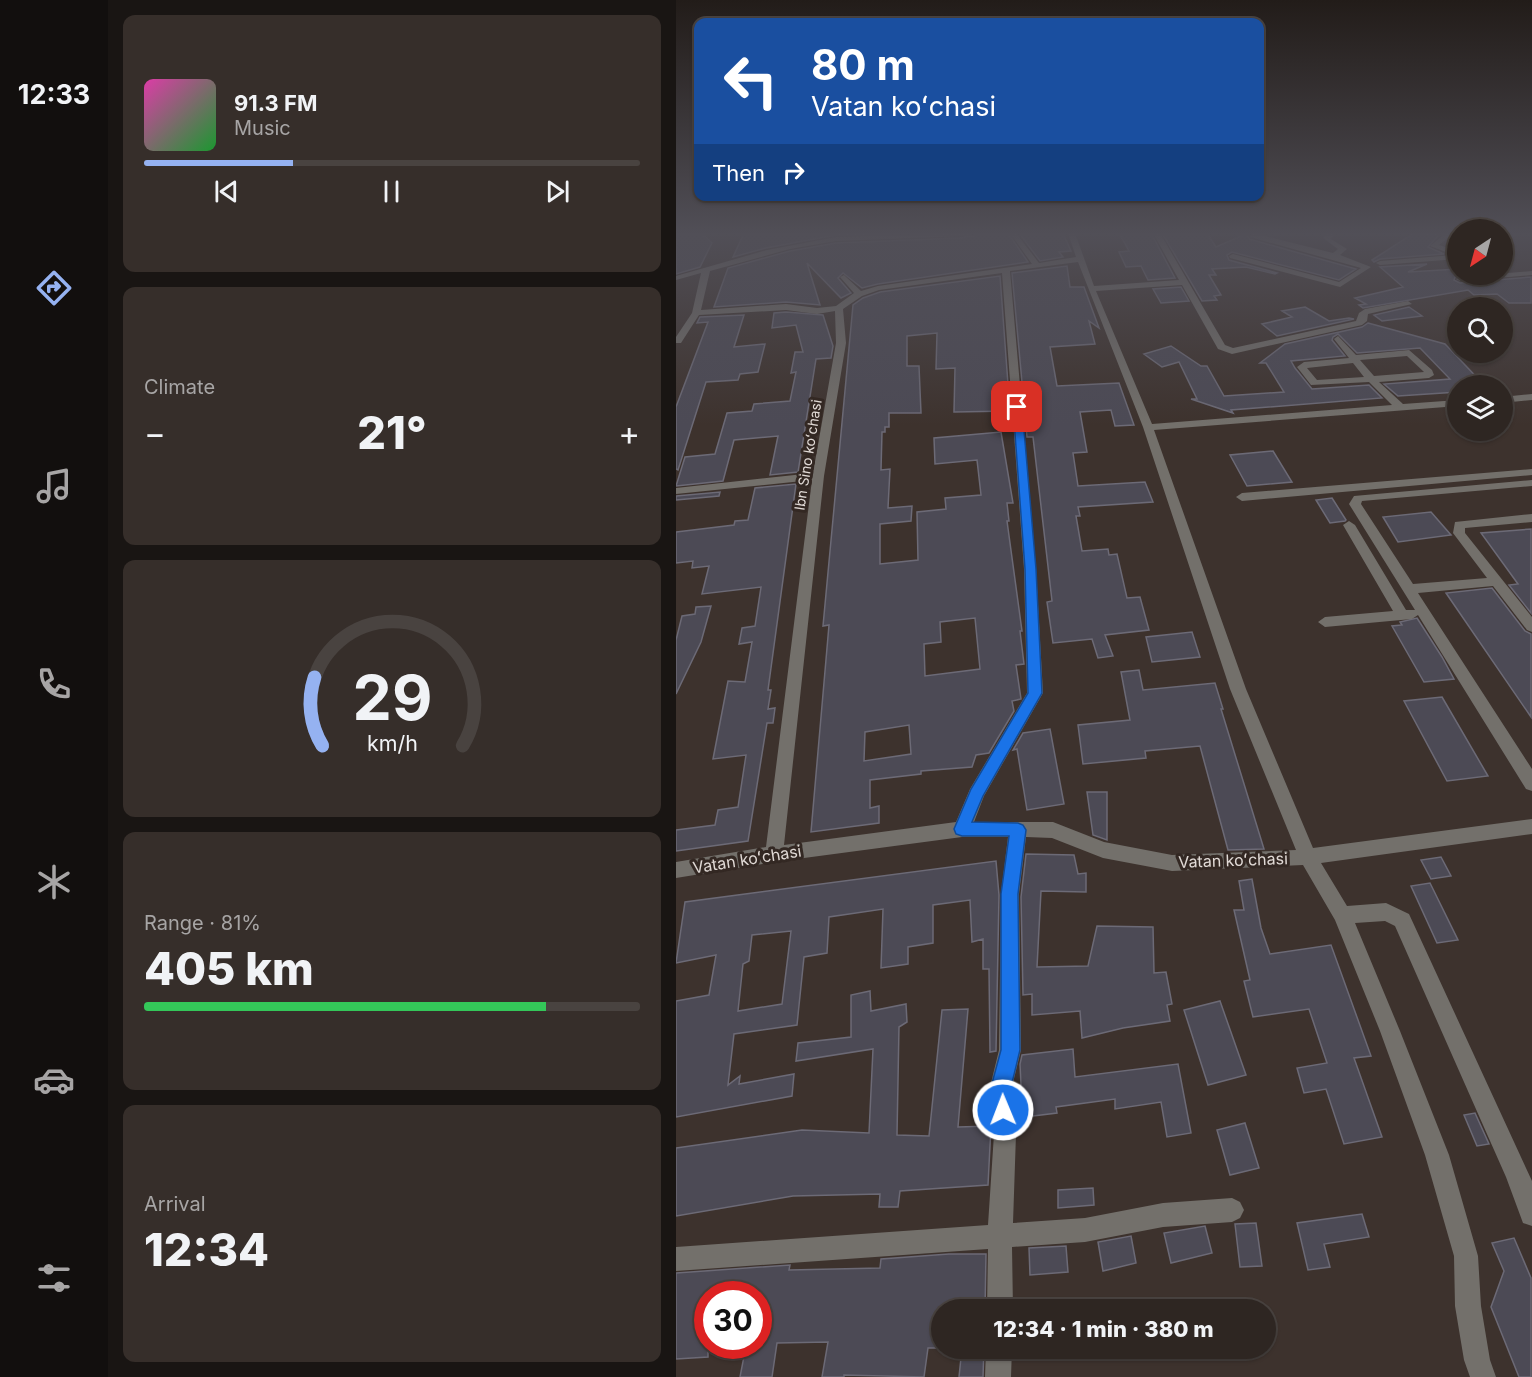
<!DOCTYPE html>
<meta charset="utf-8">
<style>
body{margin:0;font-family:Inter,sans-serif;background:#362e2a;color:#f1f3f6;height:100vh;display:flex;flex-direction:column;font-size:22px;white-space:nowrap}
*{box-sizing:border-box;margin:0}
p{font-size:20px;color:#a7a5a5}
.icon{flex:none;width:33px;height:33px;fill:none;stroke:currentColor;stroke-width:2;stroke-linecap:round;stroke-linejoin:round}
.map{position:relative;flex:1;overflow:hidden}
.details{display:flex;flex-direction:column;gap:15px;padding:15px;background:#191513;width:568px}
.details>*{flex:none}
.guide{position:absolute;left:18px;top:18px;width:570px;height:183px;border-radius:12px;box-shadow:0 2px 4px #0004,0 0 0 2px #494340;background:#1a4fa0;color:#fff;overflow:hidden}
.needle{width:39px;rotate:216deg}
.controls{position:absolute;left:771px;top:219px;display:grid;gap:12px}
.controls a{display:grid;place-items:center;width:66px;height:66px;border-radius:50%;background:#2e2622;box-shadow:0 2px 4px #0004,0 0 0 2px #494340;font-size:30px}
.speed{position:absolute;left:18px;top:1281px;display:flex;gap:12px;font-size:30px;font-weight:700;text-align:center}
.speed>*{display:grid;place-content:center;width:78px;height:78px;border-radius:50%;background:#2e2622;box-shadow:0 2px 4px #0004,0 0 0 2px #494340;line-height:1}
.speed .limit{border:9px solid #d22;background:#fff;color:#111}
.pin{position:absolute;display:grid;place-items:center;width:51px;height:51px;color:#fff;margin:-26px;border-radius:12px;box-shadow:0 3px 9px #0006}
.me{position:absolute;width:66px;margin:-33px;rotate:359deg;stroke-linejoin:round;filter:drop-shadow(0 0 4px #0008)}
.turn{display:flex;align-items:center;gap:21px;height:126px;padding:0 18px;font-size:27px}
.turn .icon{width:78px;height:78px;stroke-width:2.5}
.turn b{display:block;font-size:42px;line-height:51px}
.then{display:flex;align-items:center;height:57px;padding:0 18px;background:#0003;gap:12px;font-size:22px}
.big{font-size:45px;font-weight:800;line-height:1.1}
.details .tile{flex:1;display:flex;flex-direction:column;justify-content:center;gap:9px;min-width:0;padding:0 21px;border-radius:12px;background:#362e2a}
.details .dial{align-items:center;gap:0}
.dial svg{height:156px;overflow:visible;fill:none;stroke:#494340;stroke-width:7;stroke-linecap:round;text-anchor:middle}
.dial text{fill:#f1f3f6;stroke:none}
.song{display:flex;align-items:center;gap:18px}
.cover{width:72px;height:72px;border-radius:9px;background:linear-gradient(135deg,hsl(320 70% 55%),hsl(130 70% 35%))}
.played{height:6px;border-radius:3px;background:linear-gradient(90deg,#95b2f1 30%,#494340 30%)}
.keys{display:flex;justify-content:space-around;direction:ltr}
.heat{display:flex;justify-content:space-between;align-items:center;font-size:33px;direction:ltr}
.charge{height:9px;border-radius:4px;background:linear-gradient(90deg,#34c759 81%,#494340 0)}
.trip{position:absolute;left:255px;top:1299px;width:345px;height:60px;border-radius:30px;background:#2e2622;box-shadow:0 2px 4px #0004,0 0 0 2px #494340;font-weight:800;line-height:60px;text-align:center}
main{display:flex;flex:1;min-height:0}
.tab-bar{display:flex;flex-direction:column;width:108px;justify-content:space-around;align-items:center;background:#120f0e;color:#a7a5a5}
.tab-bar .icon{width:42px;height:42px}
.tab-bar .selected{color:#95b2f1}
.tab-bar b{font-size:27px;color:#f1f3f6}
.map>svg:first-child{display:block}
.building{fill:#4c4a55;stroke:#6c6a76;stroke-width:1.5;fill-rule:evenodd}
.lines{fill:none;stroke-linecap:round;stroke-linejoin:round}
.minor{fill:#73706b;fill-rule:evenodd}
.route{fill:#1a73e8;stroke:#114b97;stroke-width:1.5}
.labels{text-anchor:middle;stroke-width:6;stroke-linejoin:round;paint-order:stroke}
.far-street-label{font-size:14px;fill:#e1dad6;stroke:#332823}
.street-label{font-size:16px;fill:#e1dad6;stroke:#332823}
</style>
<main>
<nav class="tab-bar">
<b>12:33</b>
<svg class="icon selected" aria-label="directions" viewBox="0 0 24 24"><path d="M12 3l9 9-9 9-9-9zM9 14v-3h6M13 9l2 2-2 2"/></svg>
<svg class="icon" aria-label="music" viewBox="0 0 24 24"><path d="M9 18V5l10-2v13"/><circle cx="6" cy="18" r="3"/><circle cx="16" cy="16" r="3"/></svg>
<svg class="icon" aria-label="phone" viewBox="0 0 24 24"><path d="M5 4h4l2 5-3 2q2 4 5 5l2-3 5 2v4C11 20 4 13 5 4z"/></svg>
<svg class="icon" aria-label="climate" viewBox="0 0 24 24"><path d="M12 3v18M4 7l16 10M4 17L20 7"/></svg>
<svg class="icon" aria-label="car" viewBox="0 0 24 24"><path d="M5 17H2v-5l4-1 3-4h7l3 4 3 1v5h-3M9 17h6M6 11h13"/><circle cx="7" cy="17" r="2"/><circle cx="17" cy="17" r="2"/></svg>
<svg class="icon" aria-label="filters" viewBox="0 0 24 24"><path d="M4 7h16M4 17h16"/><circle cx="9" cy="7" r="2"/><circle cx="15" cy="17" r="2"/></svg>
</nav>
<section class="details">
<div class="tile">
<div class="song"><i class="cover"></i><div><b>91.3 FM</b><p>Music</p></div></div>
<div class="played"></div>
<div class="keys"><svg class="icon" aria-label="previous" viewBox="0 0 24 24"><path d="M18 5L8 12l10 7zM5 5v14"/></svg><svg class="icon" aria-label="pause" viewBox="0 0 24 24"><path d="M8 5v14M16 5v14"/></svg><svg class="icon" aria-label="next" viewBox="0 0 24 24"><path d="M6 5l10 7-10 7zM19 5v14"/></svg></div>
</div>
<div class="tile"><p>Climate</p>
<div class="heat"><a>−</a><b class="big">21°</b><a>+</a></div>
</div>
<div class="tile dial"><svg viewBox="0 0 100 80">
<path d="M14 69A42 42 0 1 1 86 69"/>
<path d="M14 69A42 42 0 0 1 10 34" stroke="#95b2f1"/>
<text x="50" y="56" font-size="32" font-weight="700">29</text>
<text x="50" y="72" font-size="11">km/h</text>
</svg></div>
<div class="tile"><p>Range · 81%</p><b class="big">405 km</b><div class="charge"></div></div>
<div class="tile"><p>Arrival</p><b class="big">12:34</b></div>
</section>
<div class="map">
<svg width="856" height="1377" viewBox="0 0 856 1377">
<rect width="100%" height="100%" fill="#3d322d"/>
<!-- building -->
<path class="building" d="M0 233H25L36 243 24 267 0 274Z
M68 233H233L160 235 90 248 57 257Z
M305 233H332L352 262 202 284 186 288 167 273 162 278 175 293 165 298 131 263 144 305 110 302 38 307 52 268 114 251 160 243 284 238 303 235Z
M343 233H387L395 251 383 252 387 257 364 261Z
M443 233H475L499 278 472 280 465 266 450 267 443 252 453 251Z
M486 233H531L540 247 567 235 572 236 573 239 680 269 663 280 556 252 551 255 553 260 601 273 599 274 570 267 536 269 540 275H533L545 295 538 296 541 300 526 301Z
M738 233 763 235 752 247 768 254 704 259 698 262 696 260Z
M751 264 732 272 782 269V274H787L779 277 778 280 784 283 855 277V303H833L821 294 798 295 792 290 687 308 683 305 690 304 679 298 727 287 704 267Z
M391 266 394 287H408L423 328 413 321 419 344 374 347 381 386 443 383 458 425 439 426 435 410 404 412 411 452 397 453 402 486 469 482 477 502 402 507 404 516H400L406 551 432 549 433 555 441 554 451 598 464 597 473 630 429 635 437 656 422 658 416 639 377 643 371 602 376 601 357 437H351L336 273Z
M324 276 334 411 278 412 279 368 260 369 261 333 231 336V366H243L245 413H213V427H209V432H206L205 470 214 469 212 508 236 506 235 521 204 524V564L242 560 241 512 270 509 269 498 305 495 301 460 259 464 258 438 325 432 337 503H331L333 521H331L346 631H344L348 664 340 665 345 699 336 701 338 711 313 753 300 755 296 767 245 771V774L194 780V808L203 806V823L135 832 153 625 147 626 177 305 187 298 204 292ZM299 618 304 669 249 676 248 644 265 642 264 622ZM233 725 235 754 188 761 189 732Z
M505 287 513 301 485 303 477 289Z
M629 307 653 321 673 318 678 319 601 336 586 324 616 317 606 311Z
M733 307 746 316 706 321 698 315Z
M110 312 147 315 157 346 155 358 140 359 122 472 94 475 102 436 58 440 47 481 0 486 9 457 39 454 51 413 76 411 78 404 114 401 120 372 115 373 119 352H127L120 325 96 328 98 313Z
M68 315 58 347 89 344 82 372 64 374 62 380 30 382 2 470 0 469V407L32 322 21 323 24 317Z
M692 323 769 344 809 386H782V392L722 396 708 384 774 379 744 348 681 353 662 334 657 337 656 340 669 356 615 361 619 368 636 389 693 385 706 398 555 410 557 413 515 399H521L503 362 486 367 468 354 495 346 525 366H531L548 396 608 392 590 363H584L609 344 686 327Z
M597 451 616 482 571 486 554 455Z
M120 484 92 690H95L92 709 99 708 97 723H91L72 841 0 851V830L39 825 42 810 62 807 70 755 37 759 52 681 69 682 76 642 63 644 66 628 79 626 85 587 26 594 33 566 16 568 17 561 0 563V532L58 525 59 521 72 520 79 488Z
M44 492 43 496 0 500V496Z
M656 498 670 520 669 521 654 523 640 500Z
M755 512 775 535 722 542 707 517Z
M855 529V613L833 585 842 584 805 533Z
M816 588 849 631 855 634V717L770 593Z
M35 606 25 642 0 694V640L6 616 19 614 20 607Z
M741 618 766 657 778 679 748 682 716 626 726 625 724 622Z
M516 632 524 657 476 662 470 637Z
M463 670 467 690 539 683 547 709H545L588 849 552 850 524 746 469 751 470 758 407 764 402 725 454 720 445 672Z
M766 697 812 776 771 781 728 701Z
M374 729 388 804 351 810 341 749 337 750 347 733Z
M411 792H431V840L417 835Z
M350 854 398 855 402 874 410 873V892L365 891 361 967 412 966 421 926 477 927 478 973 490 972 496 1004 491 1005 494 1021 447 1028 406 1038 404 1011 356 1015V994L347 995 345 897Z
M765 857 775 876 755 879 745 860Z
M320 861 323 895 320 1051 314 1052 313 969H307V939L296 942 294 900 257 905V943L232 947V964L205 968 207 909 153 917 151 953 128 957 121 1025 58 1034 52 1085 64 1076 63 1084 118 1074 116 1096 0 1117V1001L33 995 40 955 0 963 9 902ZM115 931 106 1004 62 1011 67 964 73 961 76 935Z
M576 879 585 928 594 954 655 945 695 1056 678 1058 706 1137 668 1144 650 1089 628 1093 621 1068 651 1063 633 1009 577 1017 568 981 574 980 558 910H568L563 881Z
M754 883 782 940 761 943 735 886Z
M194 991 195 1011 230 1004 231 1022 223 1027 221 1135 253 1136 266 1010 292 1009 282 1127 315 1126 312 1185 224 1191 222 1207H203L204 1194 117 1196 0 1216V1148L126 1130 193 1133 197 1049 120 1061 122 1043 175 1037V995Z
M544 1001 570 1075 532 1085 508 1010Z
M397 1049 399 1077 502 1064 515 1133 491 1137 485 1102 439 1109V1099L380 1107 381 1113 341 1118 338 1087 345 1085 344 1064 346 1055Z
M799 1113 813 1144 801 1146 788 1115Z
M569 1123 583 1168 554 1175 541 1130Z
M417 1188 418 1205 382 1208V1190Z
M686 1214 693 1237 648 1244 654 1267 632 1270 621 1223Z
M580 1223 586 1266 564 1267 559 1224Z
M529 1226 536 1253 495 1263 488 1233Z
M455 1236 460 1263 427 1271 422 1242Z
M838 1238 855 1278V1377H843L815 1307 828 1271 816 1243Z
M390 1246 392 1272 354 1275 353 1248Z
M273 1254H310L309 1310H266V1348H252L248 1377 168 1375V1377H146L152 1342 101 1343 96 1377H64L70 1346H82V1294H32V1357L0 1359V1273L114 1265 113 1270 204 1268 205 1259Z
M286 1348H308L307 1377H283Z"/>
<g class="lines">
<!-- minor -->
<path class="minor" d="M303 233 284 236 160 241 114 249 34 271 25 310 110 304 141 308 160 306 178 293 164 277 168 275 185 291 202 286 356 264 334 233H340L363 263 400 257 392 233H399L418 286 503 280 477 233H484L549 345 557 348 680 321 683 313 689 309 732 301 736 304 692 314 691 321 686 325 556 354 542 349 506 285 420 291 476 424 716 405 693 382 635 385 621 367 628 362 673 358 658 339 662 336 680 355 733 350 756 370 758 375 753 378 703 382 727 404 782 400V406L478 430 570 689 637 848 856 819V834L645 863 671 906 710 903 733 914 856 1181V1226L847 1223 830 1177 719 926 709 921 679 923 724 1031 773 1155 802 1256 805 1306 814 1360 820 1377H794L788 1360 779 1306 778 1256 749 1155 704 1031 659 920 627 865 496 871 427 858 376 838 350 837 343 894 345 1050 336 1087 340 1134 337 1223 409 1218 487 1203 556 1198 564 1202 568 1210 564 1218 556 1222 487 1227 409 1242 336 1247 337 1310H311L312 1249 0 1271V1247L312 1225 318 1134 314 1087 323 1050 325 894 332 837H286L98 862 0 878V862L90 847 136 480 0 494V488L137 473 160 343 159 311 141 314 110 310 23 315 5 343H0V337L16 313 25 273 0 280V276L91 250 160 237ZM402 262 467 427 554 689 620 850 496 855 428 842 377 822H298L308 796 367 693 360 569 334 271ZM326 273 348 569 351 693 294 789 280 822 108 845 148 476 170 343 167 309 186 296 203 290ZM731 356 748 372 698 376 684 360ZM677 363 688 377 641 380 631 368Z
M577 233 657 253 662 249 647 238 652 233H659L655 239 671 249 664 255 695 267 664 287 554 258 553 256 557 254 663 282 685 268 574 237Z
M770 233H778L763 245 782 251V259L704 265 700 263 704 261 778 255 754 246Z
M856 271V275L784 281 780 279 784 277Z
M856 394V400L826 403V397Z
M856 469V475L566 501 560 497 566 493Z
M856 480V486L686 501 685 504 737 584 811 578 777 533 779 522 856 514V522L789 528V533L856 617V632L851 630 817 586 742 593 856 769V791L850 789 742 615 736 619 649 627 642 622 649 617 717 611 667 525 673 521 679 525 730 610H739L673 504 678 496Z
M310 1348H336L335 1377H309Z"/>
</g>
<!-- sky -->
<linearGradient id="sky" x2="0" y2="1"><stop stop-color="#221c19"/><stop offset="0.55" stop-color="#514f57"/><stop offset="1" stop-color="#514f57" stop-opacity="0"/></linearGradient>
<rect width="856" height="425" fill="url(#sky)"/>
<!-- route -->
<path class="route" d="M341 404 346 407 360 569 366 693 307 796 296 822 342 823 347 825 350 830 342 894 344 1050 335 1087 337 1110 334 1117 327 1120 320 1117 315 1087 325 1050V894L333 836H286L280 834 278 829 295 789 352 693 349 569 337 407Z"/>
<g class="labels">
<!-- far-street labels -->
<g class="far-street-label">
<text transform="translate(132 455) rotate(-81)" y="5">Ibn Sino koʻchasi</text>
</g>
<!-- street labels -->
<g class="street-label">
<text transform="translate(71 859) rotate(-9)" y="6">Vatan koʻchasi</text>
<text transform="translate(557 860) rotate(-2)" y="6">Vatan koʻchasi</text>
</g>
</g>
</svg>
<div class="controls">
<a><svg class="needle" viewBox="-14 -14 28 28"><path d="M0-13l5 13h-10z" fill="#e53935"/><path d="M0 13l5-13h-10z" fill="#a7a5a5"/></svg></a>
<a><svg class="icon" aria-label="search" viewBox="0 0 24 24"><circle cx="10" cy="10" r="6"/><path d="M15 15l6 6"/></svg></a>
<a><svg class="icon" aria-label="layers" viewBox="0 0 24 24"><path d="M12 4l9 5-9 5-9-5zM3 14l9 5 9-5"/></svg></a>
</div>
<div class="speed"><div class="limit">30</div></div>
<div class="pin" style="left:341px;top:407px;background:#d93025"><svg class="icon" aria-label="arrive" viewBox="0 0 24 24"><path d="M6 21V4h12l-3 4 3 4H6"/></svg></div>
<svg class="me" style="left:327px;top:1110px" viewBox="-20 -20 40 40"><circle r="17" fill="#1a73e8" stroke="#fff" stroke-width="3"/><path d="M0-11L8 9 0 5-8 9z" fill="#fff"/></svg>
<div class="trip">12:34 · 1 min · 380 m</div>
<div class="guide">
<div class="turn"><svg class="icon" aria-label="left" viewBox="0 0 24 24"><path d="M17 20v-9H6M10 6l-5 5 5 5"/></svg><div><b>80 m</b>Vatan koʻchasi</div></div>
<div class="then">Then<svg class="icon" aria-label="right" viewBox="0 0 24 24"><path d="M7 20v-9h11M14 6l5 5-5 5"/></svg></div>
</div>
</div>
</main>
